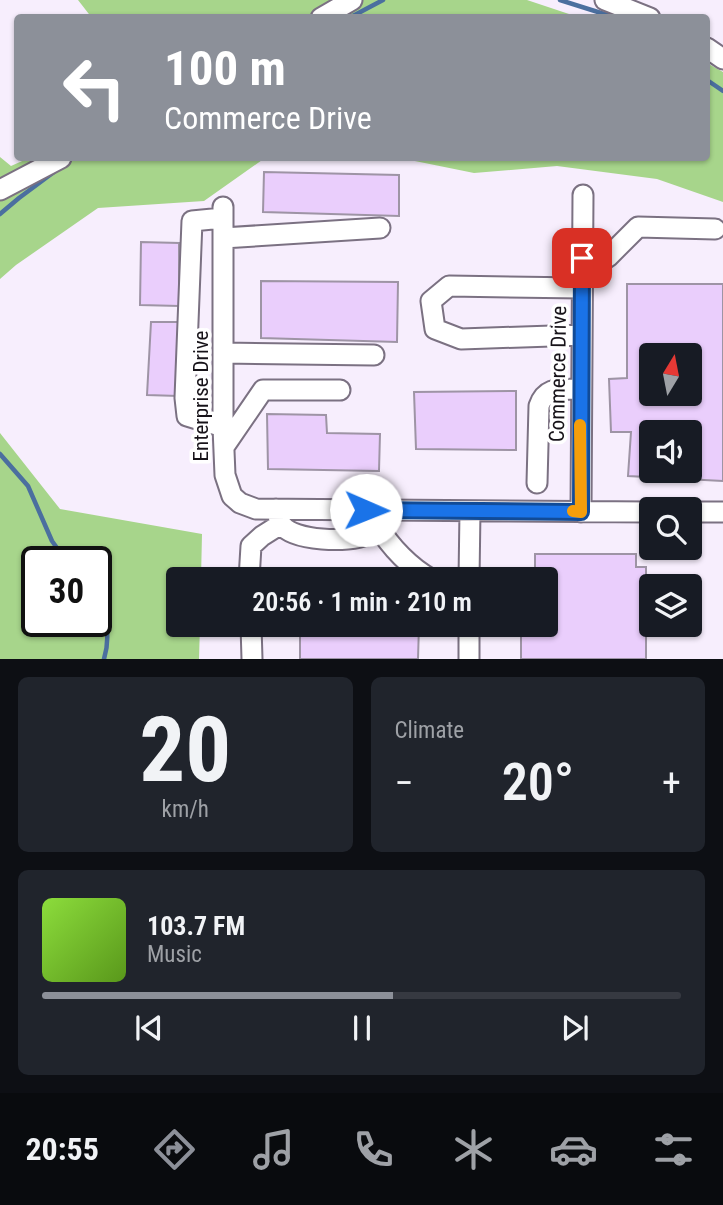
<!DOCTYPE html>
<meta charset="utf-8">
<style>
body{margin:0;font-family:"Roboto Condensed",sans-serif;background:#20242c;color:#f1f3f6;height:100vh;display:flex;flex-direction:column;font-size:26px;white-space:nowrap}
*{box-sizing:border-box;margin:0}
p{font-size:23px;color:#9ea1a6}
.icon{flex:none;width:38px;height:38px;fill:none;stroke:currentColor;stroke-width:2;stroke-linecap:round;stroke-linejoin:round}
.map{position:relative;height:659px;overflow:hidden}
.details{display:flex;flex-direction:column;gap:18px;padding:18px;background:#0d0f14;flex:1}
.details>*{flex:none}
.guide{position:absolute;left:14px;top:14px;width:696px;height:147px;border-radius:7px;box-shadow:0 2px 5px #0004;background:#8c9099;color:#fff;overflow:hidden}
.needle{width:46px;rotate:10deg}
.fabs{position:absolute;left:639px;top:343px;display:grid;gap:14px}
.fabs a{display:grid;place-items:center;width:63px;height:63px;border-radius:7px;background:#171b24;box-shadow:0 2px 5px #0004;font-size:35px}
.speed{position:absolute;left:21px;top:546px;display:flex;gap:14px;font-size:35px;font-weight:700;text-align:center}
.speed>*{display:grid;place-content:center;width:91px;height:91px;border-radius:50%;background:#171b24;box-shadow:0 2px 5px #0004;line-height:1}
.speed .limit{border:4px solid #111;border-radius:10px;background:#fff;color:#111}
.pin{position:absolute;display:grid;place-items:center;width:60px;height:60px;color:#fff;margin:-30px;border-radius:14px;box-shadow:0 4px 10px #0006}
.me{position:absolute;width:77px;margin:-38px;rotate:91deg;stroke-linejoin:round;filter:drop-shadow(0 0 5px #0008)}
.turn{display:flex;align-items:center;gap:24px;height:147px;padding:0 35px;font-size:32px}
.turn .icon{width:91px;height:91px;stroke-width:2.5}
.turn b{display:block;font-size:49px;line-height:60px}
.big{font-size:52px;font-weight:600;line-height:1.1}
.details .tile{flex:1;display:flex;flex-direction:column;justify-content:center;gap:10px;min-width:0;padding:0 24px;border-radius:10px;background:#20242c}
.details .dial{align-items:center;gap:0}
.dial b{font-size:91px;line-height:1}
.song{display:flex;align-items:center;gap:21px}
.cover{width:84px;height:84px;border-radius:10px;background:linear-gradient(135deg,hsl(90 70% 55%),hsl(90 70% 35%))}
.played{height:7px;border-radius:4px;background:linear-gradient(90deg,#8c9099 55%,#363941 55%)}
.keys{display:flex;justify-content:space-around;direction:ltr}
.heat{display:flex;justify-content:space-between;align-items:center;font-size:38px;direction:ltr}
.details .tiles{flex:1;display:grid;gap:18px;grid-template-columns:1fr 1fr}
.tile:last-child{grid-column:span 2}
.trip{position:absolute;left:166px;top:567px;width:392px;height:70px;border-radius:7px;background:#171b24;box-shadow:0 2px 5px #0004;font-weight:600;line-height:70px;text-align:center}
.tab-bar{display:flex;height:112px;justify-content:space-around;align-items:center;background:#090b0e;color:#9ea1a6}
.tab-bar .icon{width:49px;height:49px}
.tab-bar .current{color:#8c9099}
.tab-bar b{font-size:32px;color:#f1f3f6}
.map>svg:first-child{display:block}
.green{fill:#a7d58b;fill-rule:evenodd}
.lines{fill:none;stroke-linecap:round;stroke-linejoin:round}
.stream{stroke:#4b6f9f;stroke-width:4.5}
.building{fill:#eacefc;stroke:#9e94a5;stroke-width:2;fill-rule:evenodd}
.minor-casing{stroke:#7b7182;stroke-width:23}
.minor{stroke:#fff;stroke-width:19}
.route-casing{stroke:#114b97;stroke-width:18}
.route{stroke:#1a73e8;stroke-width:12}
.slow{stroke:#f59e0b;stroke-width:12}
.labels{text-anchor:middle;stroke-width:7;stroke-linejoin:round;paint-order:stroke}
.street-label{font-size:21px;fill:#171319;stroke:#fff}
</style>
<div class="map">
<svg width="723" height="659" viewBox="0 0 723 659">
<rect width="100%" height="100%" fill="#f7eefd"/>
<!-- green -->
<path class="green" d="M78 0H527L578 17 92 18Z
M707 63 723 72V202L657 179 557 166 474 173 400 158H707Z
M0 157 11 166 29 158H265L204 201 98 208 16 265 0 279Z
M0 433 60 509 202 534 201 579H178V625H200L199 659H0ZM37 562H96V621H37Z"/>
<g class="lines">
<!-- stream -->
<path class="stream" d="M560 0 617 18
M349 18 383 0
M707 80 723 91
M0 214 19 198 54 172
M0 454 28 486 52 541 67 562
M96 601C108 618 110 639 104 659"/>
</g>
<!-- building -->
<path class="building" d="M264 172 399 175V216L263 212Z
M141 242 179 243V306L140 305Z
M261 281 398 282 397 342 261 338Z
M627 284H723V481L628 476 631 432H611L609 379 627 378ZM651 355H690V394H651ZM651 432H690V471H651Z
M151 322H179L178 396 147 395Z
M516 391V450L416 449 414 392Z
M267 414 326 415 327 433 380 434 379 471 268 469Z
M535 554H636V567H646V659H521V625H546V579H520V568H535Z
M301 574 404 575V579H301Z
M300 625H419L418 659H300Z"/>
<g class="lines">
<!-- minor casing -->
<g class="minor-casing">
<path id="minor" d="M605 0 650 18
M321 18 352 0
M707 48 723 59
M0 190 61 158
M223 207V427L225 475 232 496 240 503 256 509 651 512
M223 238 380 228
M582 258 608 257 638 227 715 229
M581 335 461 339 435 329 431 301 449 286 582 288
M223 353 374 355
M223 427 187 416 185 398 192 221 223 218
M224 447 263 390H340
M537 483 539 406C546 385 562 390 581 389
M276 509C277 513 279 521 282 525 293 541 350 543 366 535 377 529 382 520 388 510
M581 512 583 195
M690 512H723
M378 526C390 547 411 568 431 579
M249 579 251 546 262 536 281 524
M469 579 470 511
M251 625 252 659
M469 659V625"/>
</g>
<!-- minor -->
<use href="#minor" class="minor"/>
</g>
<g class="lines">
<!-- route casing -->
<g class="route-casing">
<path id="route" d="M366 510 581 512 582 258"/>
</g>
<!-- route -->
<use href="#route" class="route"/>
<!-- slow -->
<path class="slow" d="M573 511 581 512 580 425"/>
</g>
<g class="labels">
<!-- street labels -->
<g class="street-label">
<text transform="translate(558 374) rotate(-89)" y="7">Commerce Drive</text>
<text transform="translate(201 396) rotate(-90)" y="7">Enterprise Drive</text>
</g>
</g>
</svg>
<div class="fabs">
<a><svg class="needle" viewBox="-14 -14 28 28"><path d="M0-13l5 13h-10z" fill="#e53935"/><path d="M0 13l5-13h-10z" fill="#9ea1a6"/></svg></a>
<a><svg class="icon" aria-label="sound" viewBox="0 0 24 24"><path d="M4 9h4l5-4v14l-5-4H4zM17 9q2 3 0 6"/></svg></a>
<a><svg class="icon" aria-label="search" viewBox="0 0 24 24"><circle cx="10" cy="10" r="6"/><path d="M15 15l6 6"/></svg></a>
<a><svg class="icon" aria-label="layers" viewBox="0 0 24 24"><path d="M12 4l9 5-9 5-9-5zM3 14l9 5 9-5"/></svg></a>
</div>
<div class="speed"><div class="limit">30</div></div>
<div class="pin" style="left:582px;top:258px;background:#d93025"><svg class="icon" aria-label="arrive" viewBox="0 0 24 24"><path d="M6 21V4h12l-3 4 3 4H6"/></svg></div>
<svg class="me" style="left:366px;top:510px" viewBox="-20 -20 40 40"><circle r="19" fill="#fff"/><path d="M0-13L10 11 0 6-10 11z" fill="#1a73e8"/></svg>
<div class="trip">20:56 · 1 min · 210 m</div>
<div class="guide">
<div class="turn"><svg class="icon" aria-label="left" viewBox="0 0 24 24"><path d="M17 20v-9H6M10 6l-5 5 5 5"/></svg><div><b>100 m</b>Commerce Drive</div></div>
</div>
</div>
<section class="details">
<div class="tiles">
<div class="tile dial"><b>20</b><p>km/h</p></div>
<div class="tile"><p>Climate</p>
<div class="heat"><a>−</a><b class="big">20°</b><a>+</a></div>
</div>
<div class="tile">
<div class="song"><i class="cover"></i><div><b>103.7 FM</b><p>Music</p></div></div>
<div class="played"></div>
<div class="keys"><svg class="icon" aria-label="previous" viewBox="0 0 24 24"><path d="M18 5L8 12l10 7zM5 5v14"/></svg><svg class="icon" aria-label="pause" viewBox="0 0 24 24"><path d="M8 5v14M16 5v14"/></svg><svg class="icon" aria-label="next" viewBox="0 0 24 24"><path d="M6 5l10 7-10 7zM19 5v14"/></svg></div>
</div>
</div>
</section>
<nav class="tab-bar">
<b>20:55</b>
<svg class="icon current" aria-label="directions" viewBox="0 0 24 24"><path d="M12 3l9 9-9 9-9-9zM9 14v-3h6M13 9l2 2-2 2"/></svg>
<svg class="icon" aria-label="music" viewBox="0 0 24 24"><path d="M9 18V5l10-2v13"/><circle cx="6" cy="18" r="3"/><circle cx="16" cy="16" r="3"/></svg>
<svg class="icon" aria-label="phone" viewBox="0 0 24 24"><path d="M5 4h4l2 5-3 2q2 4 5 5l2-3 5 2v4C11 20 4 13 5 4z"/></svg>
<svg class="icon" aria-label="climate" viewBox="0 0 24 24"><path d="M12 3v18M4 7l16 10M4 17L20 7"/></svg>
<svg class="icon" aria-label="car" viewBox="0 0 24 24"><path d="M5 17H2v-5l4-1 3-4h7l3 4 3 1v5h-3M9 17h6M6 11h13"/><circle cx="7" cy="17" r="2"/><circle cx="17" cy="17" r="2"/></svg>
<svg class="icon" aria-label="filters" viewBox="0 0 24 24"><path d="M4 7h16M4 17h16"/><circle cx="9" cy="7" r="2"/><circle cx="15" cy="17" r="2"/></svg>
</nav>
